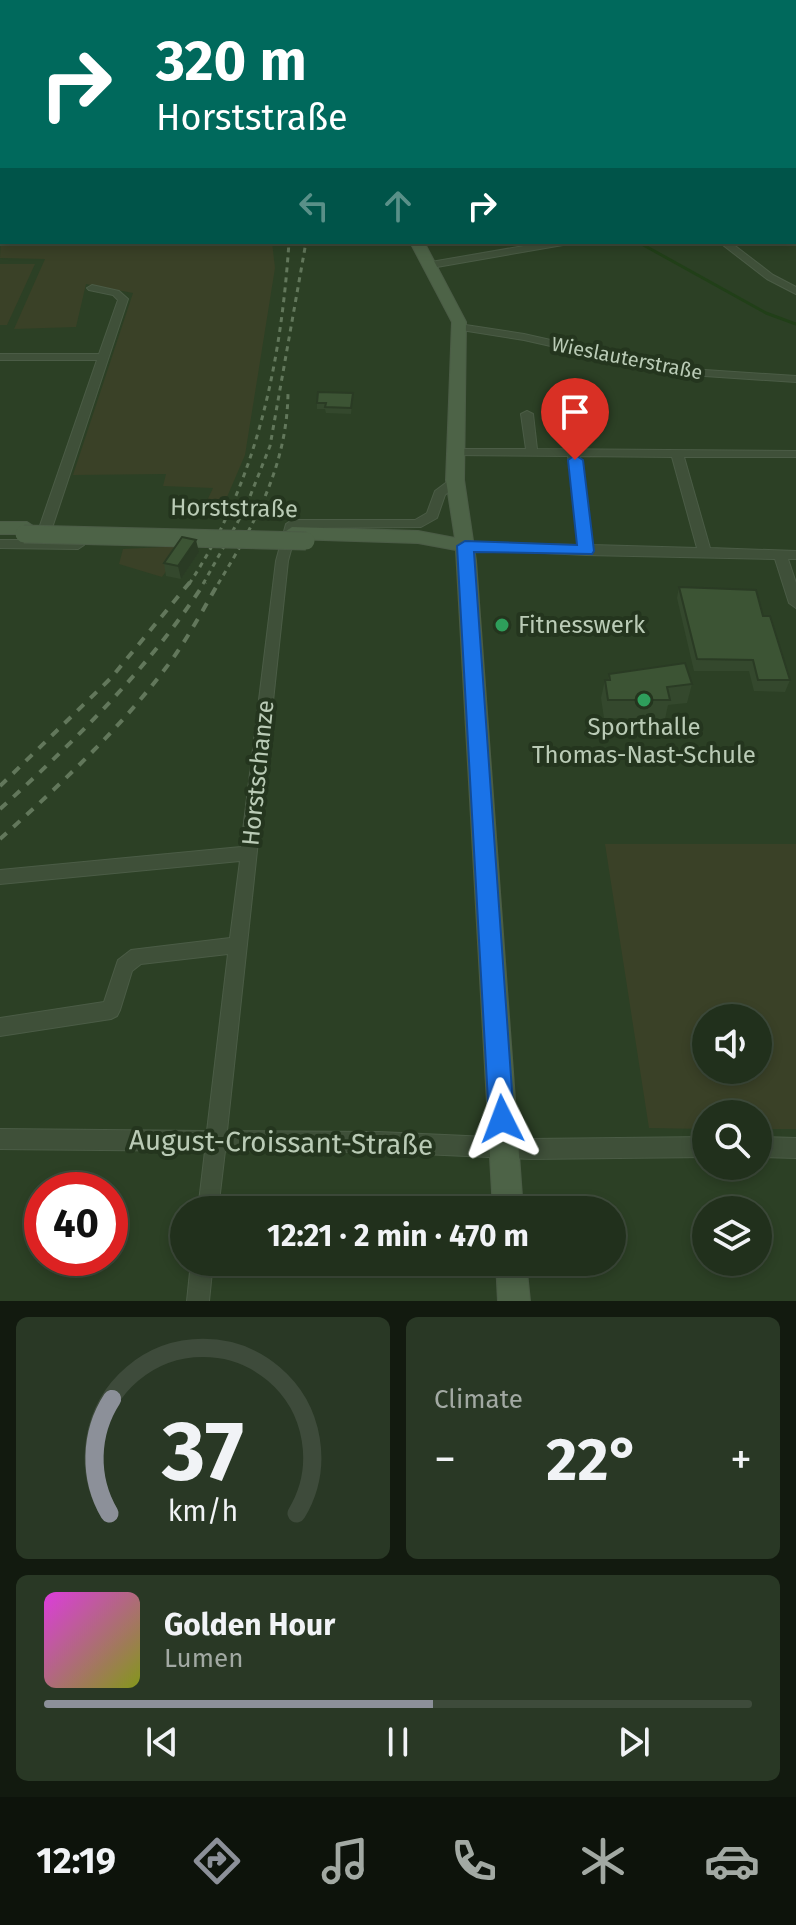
<!DOCTYPE html>
<meta charset="utf-8">
<style>
body{margin:0;font-family:"Fira Sans",sans-serif;background:#293825;color:#f1f3f6;height:100vh;display:flex;flex-direction:column;font-size:30px;white-space:nowrap}
*{box-sizing:border-box;margin:0}
p{font-size:26px;color:#a2a9a3}
.icon{flex:none;width:44px;height:44px;fill:none;stroke:currentColor;stroke-width:2;stroke-linecap:round;stroke-linejoin:round}
.map{position:relative;height:1301px;overflow:hidden}
.details{display:flex;flex-direction:column;gap:16px;padding:16px;background:#121a0f;flex:1}
.details>*{flex:none}
.guide{position:absolute;left:0px;top:0px;width:796px;height:244px;box-shadow:0 4px 12px #0003,0 0 0 2px #3e4b3b;background:#00695c;color:#fff;overflow:hidden}
.fabs{position:absolute;left:692px;top:1004px;display:grid;gap:16px}
.fabs a{display:grid;place-items:center;width:80px;height:80px;border-radius:50%;background:#21301c;box-shadow:0 4px 12px #0003,0 0 0 2px #3e4b3b;font-size:40px}
.speed{position:absolute;left:24px;top:1172px;display:flex;gap:16px;font-size:40px;font-weight:700;text-align:center}
.speed>*{display:grid;place-content:center;width:104px;height:104px;border-radius:50%;background:#21301c;box-shadow:0 4px 12px #0003,0 0 0 2px #3e4b3b;line-height:1}
.speed .limit{border:12px solid #d22;background:#fff;color:#111}
.pin{position:absolute;display:grid;place-items:center;width:68px;height:68px;color:#fff;margin:-82px -34px;border-radius:50% 50% 50% 0;rotate:-45deg;box-shadow:0 0 8px #0007}
.pin .icon{rotate:45deg}
.me{position:absolute;width:88px;margin:-44px;rotate:357deg;stroke-linejoin:round;filter:drop-shadow(0 0 6px #0008)}
.turn{display:flex;align-items:center;gap:28px;height:168px;padding:0 24px;font-size:36px}
.turn .icon{width:104px;height:104px;stroke-width:2.5}
.turn b{display:block;font-size:56px;line-height:68px}
.lanes{display:flex;align-items:center;height:76px;padding:0 24px;background:#0003;justify-content:center;gap:40px;direction:ltr}
.lanes .off{opacity:.35}
.big{font-size:60px;font-weight:700;line-height:1.1}
.details .tile{flex:1;display:flex;flex-direction:column;justify-content:center;gap:12px;min-width:0;padding:0 28px;border-radius:12px;background:#293825}
.details .dial{align-items:center;gap:0}
.dial svg{height:208px;overflow:visible;fill:none;stroke:#3e4b3b;stroke-width:7;stroke-linecap:round;text-anchor:middle}
.dial text{fill:#f1f3f6;stroke:none}
.song{display:flex;align-items:center;gap:24px}
.cover{width:96px;height:96px;border-radius:12px;background:linear-gradient(135deg,hsl(300 70% 55%),hsl(70 70% 35%))}
.played{height:8px;border-radius:4px;background:linear-gradient(90deg,#8c9099 55%,#3e4b3b 55%)}
.keys{display:flex;justify-content:space-around;direction:ltr}
.heat{display:flex;justify-content:space-between;align-items:center;font-size:44px;direction:ltr}
.details .tiles{flex:1;display:grid;gap:16px;grid-template-columns:1fr 1fr}
.tile:last-child{grid-column:span 2}
.trip{position:absolute;left:170px;top:1196px;width:456px;height:80px;border-radius:40px;background:#21301c;box-shadow:0 4px 12px #0003,0 0 0 2px #3e4b3b;font-weight:700;line-height:80px;text-align:center}
.dock{display:flex;height:128px;justify-content:space-around;align-items:center;background:#0d130b;color:#a2a9a3}
.dock .icon{width:56px;height:56px}
.dock .current{color:#8c9099}
.dock b{font-size:36px;color:#f1f3f6}
.map>svg:first-child{display:block}
.green{fill:#3a4127;fill-rule:evenodd}
.lines{fill:none;stroke-linecap:round;stroke-linejoin:round}
.stream{stroke:#213f18;stroke-width:3}
.river{fill:#213f18;fill-rule:evenodd}
.street-casing{stroke:#4b5c46;stroke-width:2}
.secondary-casing{stroke:#4b5c46;stroke-width:2}
.street{fill:#3f5039;fill-rule:evenodd}
.secondary{fill:#4d6347;fill-rule:evenodd}
.rail-far1{stroke:#62775b;stroke-width:3;stroke-dasharray:5 5;stroke-linecap:butt}
.rail{stroke:#62775b;stroke-width:4;stroke-dasharray:9 9;stroke-linecap:butt}
.secondary-bridge-casing{stroke:#4b5c46;stroke-width:19;stroke-linecap:butt}
.secondary-bridge{stroke:#4d6347;stroke-width:17}
.wall{fill:#34482d}
.shaded-wall{fill:#2a3b24}
.building{fill:#3c5434;stroke:#2a3b24;stroke-width:2}
.route{fill:#1a73e8;stroke:#114b97;stroke-width:2}
.leisure-dot{fill:#2e9e5b;stroke:#24351e;stroke-width:3}
.labels{text-anchor:middle;stroke-width:8;stroke-linejoin:round;paint-order:stroke}
.far-street-label{font-size:20px;fill:#bacbb6;stroke:#24351e}
.street-label{font-size:24px;fill:#bacbb6;stroke:#24351e}
.poi-label{font-size:24px;fill:#bacbb6;stroke:#24351e;text-anchor:start}
.near-street-label{font-size:28px;fill:#bacbb6;stroke:#24351e}
</style>
<div class="map">
<svg width="796" height="1301" viewBox="0 0 796 1301">
<rect width="100%" height="100%" fill="#2c4025"/>
<!-- green -->
<path class="green" d="M2 221V242H272L275 268 245 455 218 518H199L213 488 163 486 166 474 73 475 133 293 86 284 76 327 14 329 45 259 0 258Z
M0 264H35L7 325H0Z
M184 546 162 577 119 564 123 549Z
M605 844H796V1129H758V1114H706V1129L649 1128ZM706 1018H758V1070H706Z"/>
<g class="lines">
<!-- stream -->
<path class="stream" d="M638 242 766 313 796 324"/>
<!-- river -->
<path class="river" d="M796 63V71L794 72V64Z
M2 226V236L0 237V227Z"/>
<!-- street casing -->
<g class="street-casing">
<path id="street" d="M15 0H22L14 2Z
M158 0H164V2H158Z
M360 0H366V2H360Z
M413 0H419L420 2H414Z
M537 0H544L545 2H538Z
M734 0H740L741 2H735Z
M2 18V23L0 24V19Z
M794 60H796V65H794Z
M0 69H2V73H0Z
M794 106H796V110H794Z
M794 176 796 177V183L794 182Z
M794 197H796V203H794Z
M547 242H568L563 245 431 268 426 265 431 262Z
M719 242H730L773 275 796 287V294L767 279Z
M92 285 119 291 128 299 48 540 78 541 84 545 78 549 0 548V540H35L97 360H0V354H99L118 300 113 295 89 290 87 288Z
M459 324 524 334 675 368 796 376V382L675 374 524 340 455 329V325Z
M527 411 533 414 537 449 796 451V457H684L710 548 796 551V559H788L796 583V608L789 603 775 559 586 555 460 549 459 546 460 543 465 542 579 545 568 456 454 455 448 452 454 449H526L521 414ZM580 456 672 457 697 548 592 545Z
M455 476 461 480 445 495 437 518 421 527 297 528 288 561 227 1131 379 1132 531 1139 706 1137V1157L531 1159 379 1152 225 1151 218 1210H198L205 1151 0 1149V1129L207 1131 228 954 141 964 132 971 120 1010 117 1016 111 1019 0 1036V1018L104 1002 118 960 131 950 230 938 240 861 0 884V870L241 847 276 561 286 524 292 520H415L427 513 435 491Z
M758 1137 796 1138V1158L758 1157Z
M191 1262H213L209 1301H187Z"/>
</g>
<!-- secondary casing -->
<g class="secondary-casing">
<path id="secondary" d="M134 0H147L148 2H135Z
M410 242H424L466 322 464 480 476 561 523 1210H493L456 550 418 543 292 539 283 533 292 527 418 531 455 538 446 480 452 322Z
M0 522H27L36 528 27 534H0Z
M496 1262H526L530 1301H498Z"/>
</g>
<!-- street -->
<use href="#street" class="street"/>
<!-- secondary -->
<use href="#secondary" class="secondary"/>
<!-- rail-far1 -->
<path class="rail-far1" d="M189 584C257 482 281 363 289 242
M203 584 245 509 270 446 306 242
M218 584C255 523 287 466 288 393"/>
<!-- rail -->
<path class="rail" d="M0 786 111 678 190 582
M0 809C76 740 149 668 205 582
M0 839C61 784 122 727 171 661 189 636 204 608 219 582"/>
<!-- secondary-bridge casing -->
<g class="secondary-bridge-casing">
<path id="secondary-bridge" d="M24 534 306 541"/>
</g>
<!-- secondary-bridge -->
<use href="#secondary-bridge" class="secondary-bridge"/>
</g>
<!-- wall -->
<path class="wall" d="M353 393 351 414 326 413 325 409H317V403Z
M199 552 181 579 166 576 164 563Z
M679 587 763 616 790 680 785 692 754 691 749 671H694L677 598Z
M609 674 692 684 687 703 668 705 665 719 604 718 601 698 605 680H608Z"/>
<!-- shaded-wall -->
<path class="shaded-wall" d="M196 540 199 552 181 579 178 566Z"/>
<!-- building -->
<path class="building" d="M0 123H2V145H0Z
M318 392 353 393 351 408 325 407 326 403H317Z
M182 537 196 540 178 566 164 563Z
M679 587 756 590 763 616H770L790 680H758L753 660 697 659Z
M685 663 692 684 667 687 670 700H608L605 680H610L609 674Z"/>
<!-- route -->
<path class="route" d="M575 455 583 460 594 551 592 554 474 552 514 1119 511 1128 502 1132 493 1128 489 1119 457 546 465 541 577 545 568 460Z"/>
<!-- markers -->
<g class="leisure-dot">
<circle cx="502" cy="625" r="8"/>
<circle cx="644" cy="700" r="8"/>
</g>
<g class="labels">
<!-- far-street labels -->
<g class="far-street-label">
<text transform="translate(627 358) rotate(11)" y="7">Wieslauterstraße</text>
</g>
<!-- street labels -->
<g class="street-label">
<text transform="translate(234 508) rotate(1)" y="8">Horststraße</text>
<text transform="translate(258 773) rotate(-84)" y="8">Horstschanze</text>
</g>
<!-- poi labels -->
<g class="poi-label">
<text x="518" y="633">Fitnesswerk</text>
<text x="644" y="735" text-anchor="middle">Sporthalle<tspan x="644" dy="28">Thomas-Nast-Schule</tspan></text>
</g>
<!-- near-street labels -->
<g class="near-street-label">
<text transform="translate(281 1142) rotate(1)" y="10">August-Croissant-Straße</text>
</g>
</g>
</svg>
<div class="fabs">
<a><svg class="icon" aria-label="sound" viewBox="0 0 24 24"><path d="M4 9h4l5-4v14l-5-4H4zM17 9q2 3 0 6"/></svg></a>
<a><svg class="icon" aria-label="search" viewBox="0 0 24 24"><circle cx="10" cy="10" r="6"/><path d="M15 15l6 6"/></svg></a>
<a><svg class="icon" aria-label="layers" viewBox="0 0 24 24"><path d="M12 4l9 5-9 5-9-5zM3 14l9 5 9-5"/></svg></a>
</div>
<div class="speed"><div class="limit">40</div></div>
<div class="pin" style="left:575px;top:460px;background:#d93025"><svg class="icon" aria-label="arrive" viewBox="0 0 24 24"><path d="M6 21V4h12l-3 4 3 4H6"/></svg></div>
<svg class="me" style="left:502px;top:1119px" viewBox="-20 -20 40 40"><path d="M0-17L14 15 0 8-14 15z" fill="#1a73e8" stroke="#fff" stroke-width="4"/></svg>
<div class="trip">12:21 · 2 min · 470 m</div>
<div class="guide">
<div class="turn"><svg class="icon" aria-label="right" viewBox="0 0 24 24"><path d="M7 20v-9h11M14 6l5 5-5 5"/></svg><div><b>320 m</b>Horststraße</div></div>
<div class="lanes"><svg class="icon off" aria-label="left" viewBox="0 0 24 24"><path d="M17 20v-9H6M10 6l-5 5 5 5"/></svg><svg class="icon off" aria-label="ahead" viewBox="0 0 24 24"><path d="M12 20V5M6 11l6-6 6 6"/></svg><svg class="icon" aria-label="right" viewBox="0 0 24 24"><path d="M7 20v-9h11M14 6l5 5-5 5"/></svg></div>
</div>
</div>
<section class="details">
<div class="tiles">
<div class="tile dial"><svg viewBox="0 0 100 80">
<path d="M14 69A42 42 0 1 1 86 69"/>
<path d="M14 69A42 42 0 0 1 15 25" stroke="#8c9099"/>
<text x="50" y="56" font-size="32" font-weight="700">37</text>
<text x="50" y="72" font-size="11">km/h</text>
</svg></div>
<div class="tile"><p>Climate</p>
<div class="heat"><a>−</a><b class="big">22°</b><a>+</a></div>
</div>
<div class="tile">
<div class="song"><i class="cover"></i><div><b>Golden Hour</b><p>Lumen</p></div></div>
<div class="played"></div>
<div class="keys"><svg class="icon" aria-label="previous" viewBox="0 0 24 24"><path d="M18 5L8 12l10 7zM5 5v14"/></svg><svg class="icon" aria-label="pause" viewBox="0 0 24 24"><path d="M8 5v14M16 5v14"/></svg><svg class="icon" aria-label="next" viewBox="0 0 24 24"><path d="M6 5l10 7-10 7zM19 5v14"/></svg></div>
</div>
</div>
</section>
<nav class="dock">
<b>12:19</b>
<svg class="icon current" aria-label="directions" viewBox="0 0 24 24"><path d="M12 3l9 9-9 9-9-9zM9 14v-3h6M13 9l2 2-2 2"/></svg>
<svg class="icon" aria-label="music" viewBox="0 0 24 24"><path d="M9 18V5l10-2v13"/><circle cx="6" cy="18" r="3"/><circle cx="16" cy="16" r="3"/></svg>
<svg class="icon" aria-label="phone" viewBox="0 0 24 24"><path d="M5 4h4l2 5-3 2q2 4 5 5l2-3 5 2v4C11 20 4 13 5 4z"/></svg>
<svg class="icon" aria-label="climate" viewBox="0 0 24 24"><path d="M12 3v18M4 7l16 10M4 17L20 7"/></svg>
<svg class="icon" aria-label="car" viewBox="0 0 24 24"><path d="M5 17H2v-5l4-1 3-4h7l3 4 3 1v5h-3M9 17h6M6 11h13"/><circle cx="7" cy="17" r="2"/><circle cx="17" cy="17" r="2"/></svg>
</nav>
